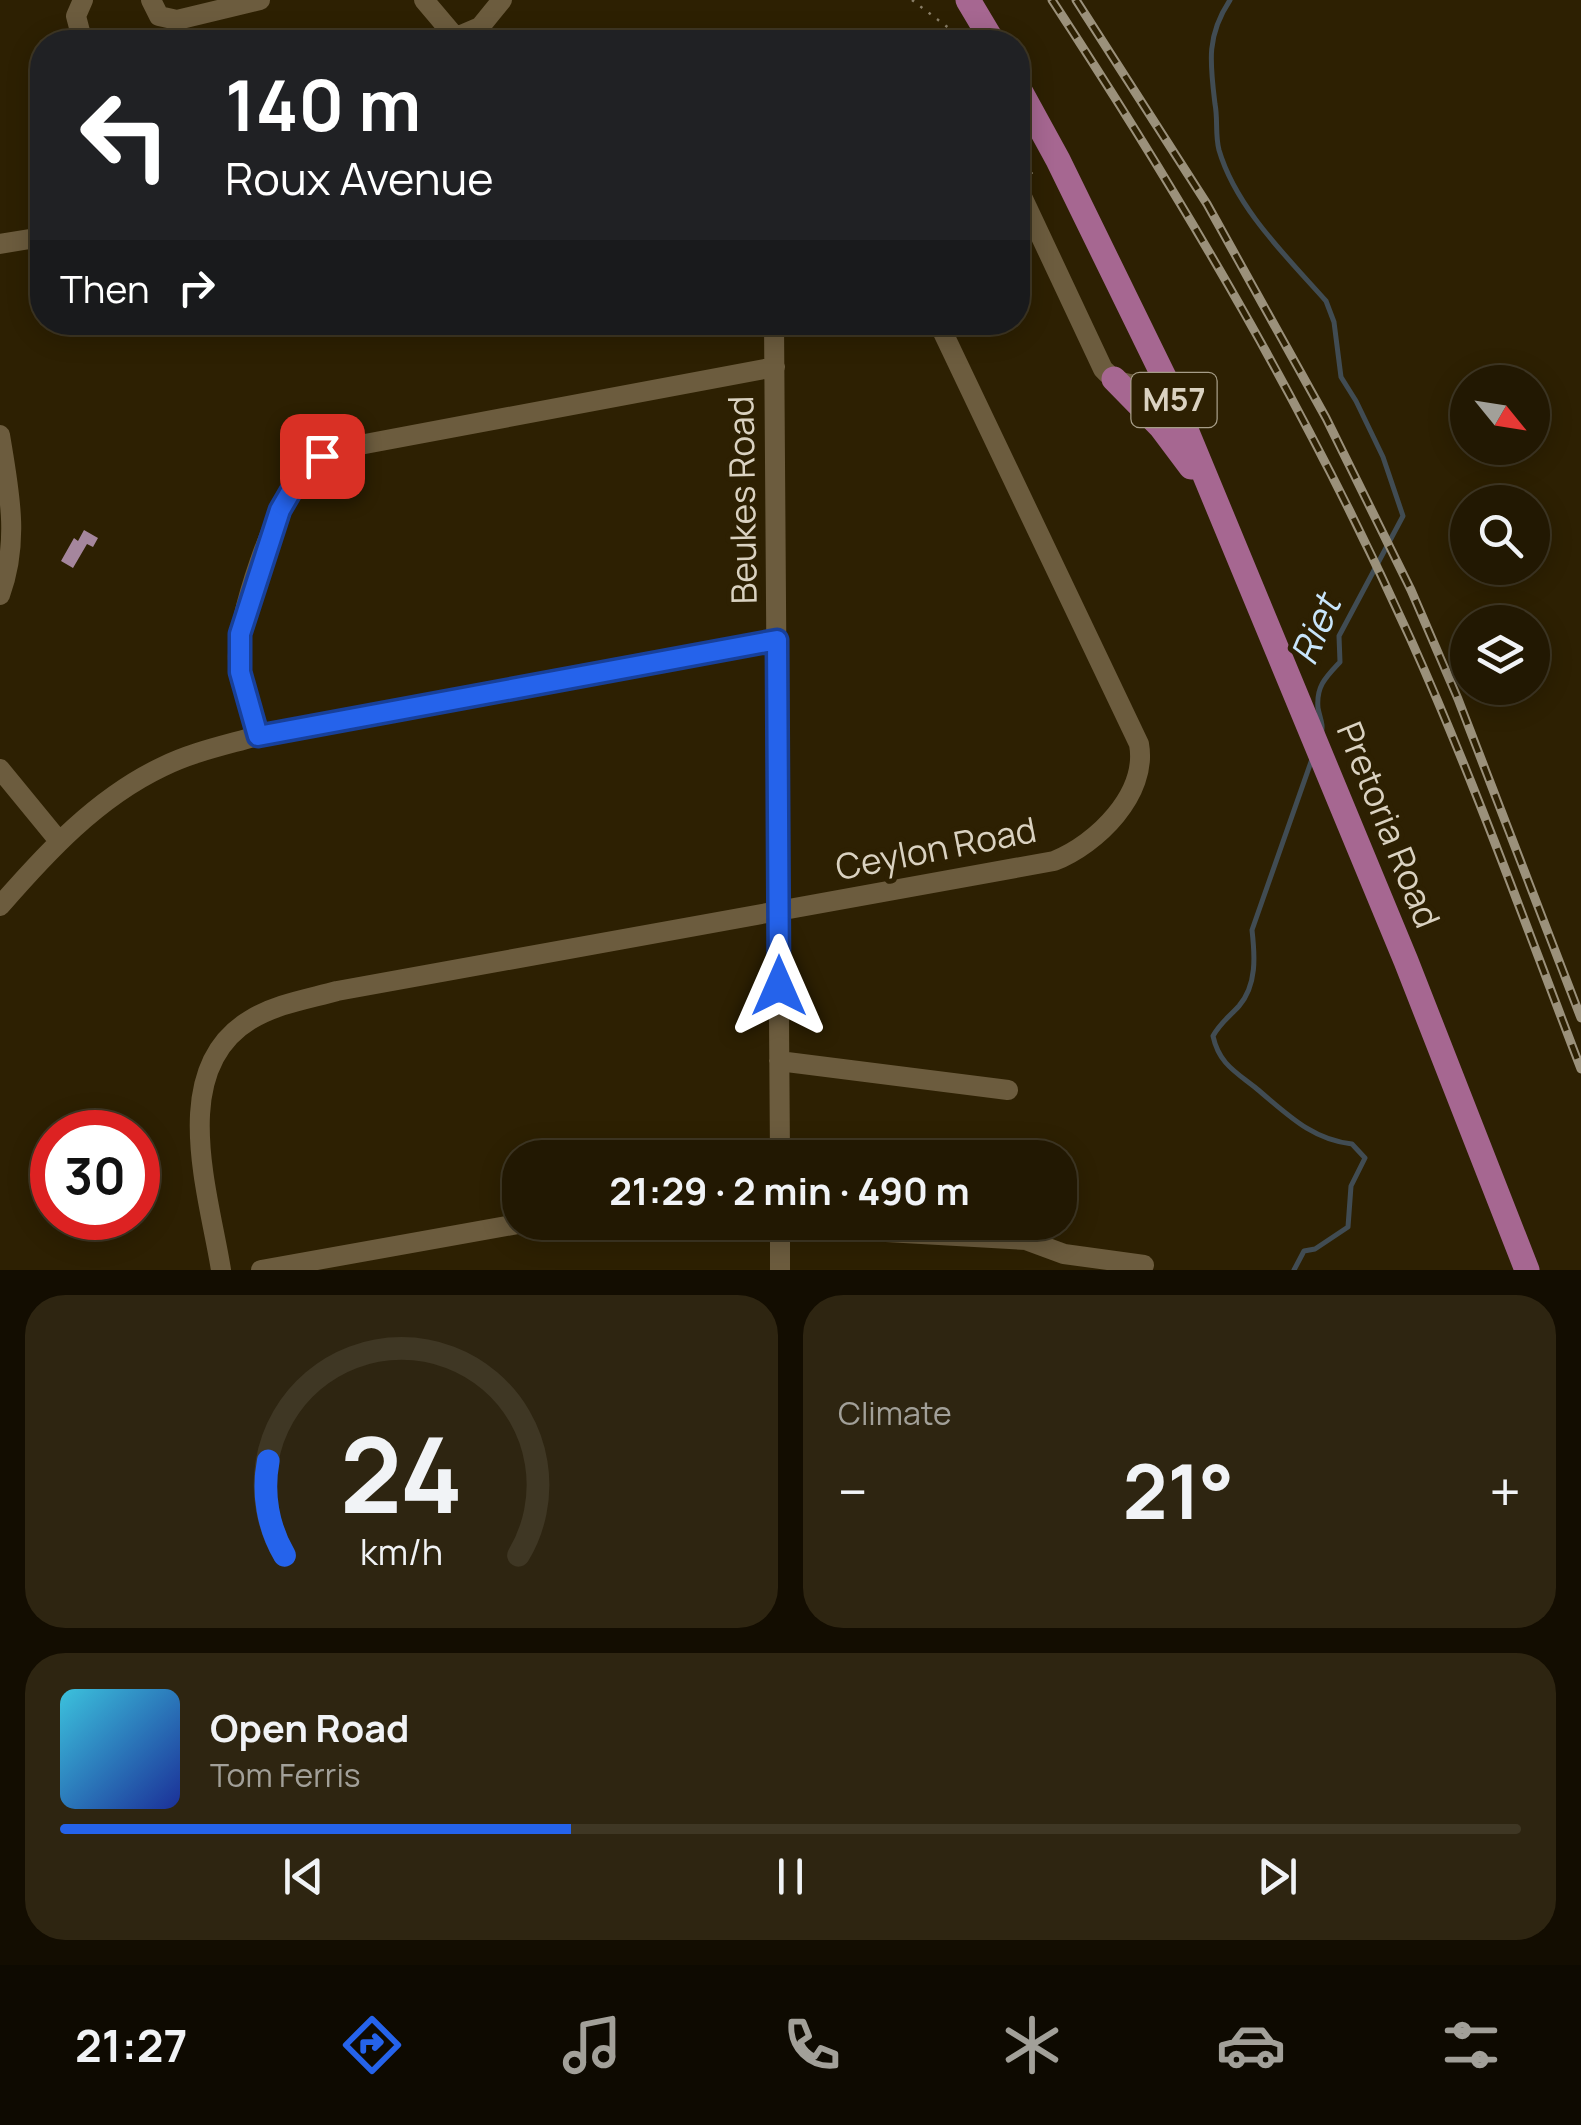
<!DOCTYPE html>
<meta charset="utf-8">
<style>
body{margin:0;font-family:Manrope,sans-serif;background:#2e2511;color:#f1f3f6;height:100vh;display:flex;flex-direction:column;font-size:38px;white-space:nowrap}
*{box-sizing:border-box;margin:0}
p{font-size:32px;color:#a2a099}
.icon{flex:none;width:55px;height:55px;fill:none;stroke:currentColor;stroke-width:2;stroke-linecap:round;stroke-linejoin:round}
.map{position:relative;height:1270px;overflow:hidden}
.sheet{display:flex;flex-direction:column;gap:25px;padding:25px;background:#130d01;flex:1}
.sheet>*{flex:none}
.guide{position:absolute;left:30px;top:30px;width:1000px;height:305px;border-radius:40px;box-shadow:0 5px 25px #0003,0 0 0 2px #3f3724;background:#202124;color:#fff;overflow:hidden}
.needle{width:65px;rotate:120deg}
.controls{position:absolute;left:1450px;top:365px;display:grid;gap:20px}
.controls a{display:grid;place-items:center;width:100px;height:100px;border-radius:50%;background:#221802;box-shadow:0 5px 25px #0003,0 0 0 2px #3f3724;font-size:50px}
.speed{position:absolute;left:30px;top:1110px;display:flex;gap:20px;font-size:50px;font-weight:700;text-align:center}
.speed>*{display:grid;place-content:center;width:130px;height:130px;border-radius:50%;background:#221802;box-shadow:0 5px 25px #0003,0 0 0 2px #3f3724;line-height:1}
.speed .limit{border:15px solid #d22;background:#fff;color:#111}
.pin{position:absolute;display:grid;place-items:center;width:85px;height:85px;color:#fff;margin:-42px;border-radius:20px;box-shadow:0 5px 15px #0006}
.me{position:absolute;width:110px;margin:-55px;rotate:0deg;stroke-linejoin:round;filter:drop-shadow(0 0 8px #0008)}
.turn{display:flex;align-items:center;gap:35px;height:210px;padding:0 30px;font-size:45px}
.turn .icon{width:130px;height:130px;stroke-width:2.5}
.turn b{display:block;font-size:70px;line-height:85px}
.then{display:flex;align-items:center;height:95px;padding:0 30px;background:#0003;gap:20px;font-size:38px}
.big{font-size:75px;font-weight:700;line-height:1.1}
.sheet .widget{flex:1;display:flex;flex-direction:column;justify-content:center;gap:15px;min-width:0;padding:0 35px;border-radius:40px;background:#2e2511}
.sheet .dial{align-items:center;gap:0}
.dial svg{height:260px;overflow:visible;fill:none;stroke:#3f3724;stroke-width:7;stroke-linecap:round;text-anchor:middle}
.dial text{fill:#f1f3f6;stroke:none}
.song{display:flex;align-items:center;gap:30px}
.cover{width:120px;height:120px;border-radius:15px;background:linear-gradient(135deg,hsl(190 70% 55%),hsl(230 70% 35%))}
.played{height:10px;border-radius:5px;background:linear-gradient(90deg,#2563eb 35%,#3f3724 35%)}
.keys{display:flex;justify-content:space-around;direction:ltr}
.heat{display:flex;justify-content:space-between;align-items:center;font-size:55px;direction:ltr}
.sheet .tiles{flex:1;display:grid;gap:25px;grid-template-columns:1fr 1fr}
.widget:last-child{grid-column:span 2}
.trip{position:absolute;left:502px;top:1140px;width:575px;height:100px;border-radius:40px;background:#221802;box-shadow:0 5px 25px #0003,0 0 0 2px #3f3724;font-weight:700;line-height:100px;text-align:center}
.tab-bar{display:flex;height:160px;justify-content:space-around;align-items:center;background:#0e0a01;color:#a2a099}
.tab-bar .icon{width:70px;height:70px}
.tab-bar .on{color:#2563eb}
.tab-bar b{font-size:45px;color:#f1f3f6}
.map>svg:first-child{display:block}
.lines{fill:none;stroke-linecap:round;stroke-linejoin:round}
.stream{stroke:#414c53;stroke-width:5}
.building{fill:#a5869d}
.path{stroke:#8a7f68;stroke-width:2.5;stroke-dasharray:2.5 8;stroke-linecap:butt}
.minor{stroke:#6c5c3e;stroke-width:20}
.major{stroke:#a66791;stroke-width:25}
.rail-casing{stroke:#9b917b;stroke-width:9}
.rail{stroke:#2d2002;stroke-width:5;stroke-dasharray:15;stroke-linecap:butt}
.route-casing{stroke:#184099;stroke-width:25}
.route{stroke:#2563eb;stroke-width:18}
.labels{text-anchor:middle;stroke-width:10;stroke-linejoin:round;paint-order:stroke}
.shield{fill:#2d2002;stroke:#a69d88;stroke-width:2.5}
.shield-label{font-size:32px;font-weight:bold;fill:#dad2c1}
.street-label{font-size:35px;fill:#dad2c1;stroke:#2d2002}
.water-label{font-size:38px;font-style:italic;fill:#c8e5fb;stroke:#2d2002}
</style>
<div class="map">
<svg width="1581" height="1270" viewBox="0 0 1581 1270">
<rect width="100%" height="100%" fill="#2d2002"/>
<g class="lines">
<!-- stream -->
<path class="stream" d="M1230 0C1206 36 1210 63 1215 104 1218 119 1215 135 1219 150 1236 208 1287 257 1326 301L1334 322 1341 377 1356 401 1383 457 1403 516 1339 636 1340 662C1326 677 1316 686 1318 708 1320 719 1324 724 1321 735
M1294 1270 1304 1251 1315 1249 1348 1227 1351 1186 1365 1158 1352 1144C1312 1140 1287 1114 1257 1089 1236 1072 1219 1064 1213 1036 1220 1023 1229 1017 1239 1006 1257 985 1255 956 1252 930L1312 759"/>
</g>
<!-- building -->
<path class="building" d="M84 530 98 538 93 547 87 544 73 568 61 561 74 538 78 541Z"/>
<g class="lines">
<!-- path -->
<path class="path" d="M912 0 967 42
M1018 144 1032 174"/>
<!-- minor -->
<path class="minor" d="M151 0 159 16 177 20 260 0
M424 0 457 39
M82 39 76 16 83 0
M445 42 480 27 502 0
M1018 188 1103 369C1121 389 1142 387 1165 379
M0 244 42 237
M774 322 780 1158
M0 435C9 490 20 541 0 595
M257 736C251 712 240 686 238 661 235 620 276 503 303 472 316 458 331 451 349 447L775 367
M0 769 59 841
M0 906C47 852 97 798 162 767 192 752 226 745 257 736L777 641
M779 1061 1008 1090
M780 1226 1026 1240 1064 1254 1144 1265
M221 1270C209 1194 167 1070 250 1020 276 1004 308 999 337 991L1054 861C1097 844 1148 794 1139 744L938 322
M261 1270 529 1222
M780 1270V1222"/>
<!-- major -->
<path class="major" d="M968 0 993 42
M1018 87 1058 160 1165 379 1406 961 1527 1270
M1114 379 1161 427 1191 467"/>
<!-- rail casing -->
<g class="rail-casing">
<path id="rail" d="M1052 0C1189 209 1308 412 1411 640 1474 780 1526 926 1581 1069
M1076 0 1207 204 1326 418 1411 590 1458 699 1581 1018"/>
</g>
<!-- rail -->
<use href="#rail" class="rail"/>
</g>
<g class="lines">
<!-- route casing -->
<g class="route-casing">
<path id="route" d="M322 456 301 474 280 510 240 634V672L258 736 777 640 779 986"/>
</g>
<!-- route -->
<use href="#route" class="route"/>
</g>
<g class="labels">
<!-- shield labels -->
<rect class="shield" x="1131.5" y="373" width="85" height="54" rx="8"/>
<g class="shield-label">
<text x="1174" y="411">M57</text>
</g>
<!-- street labels -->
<g class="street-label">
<text transform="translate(743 500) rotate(-91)" y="12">Beukes Road</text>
<text transform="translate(1388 825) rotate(68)" y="12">Pretoria Road</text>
<text transform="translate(936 849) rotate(-11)" y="12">Ceylon Road</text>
</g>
<!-- water labels -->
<g class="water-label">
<text transform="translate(1316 630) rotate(-67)" y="13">Riet</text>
</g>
</g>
</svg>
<div class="controls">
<a><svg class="needle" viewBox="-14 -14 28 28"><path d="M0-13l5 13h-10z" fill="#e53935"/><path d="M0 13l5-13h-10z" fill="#a2a099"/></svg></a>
<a><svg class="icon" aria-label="search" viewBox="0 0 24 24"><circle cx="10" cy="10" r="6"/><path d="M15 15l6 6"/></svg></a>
<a><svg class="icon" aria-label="layers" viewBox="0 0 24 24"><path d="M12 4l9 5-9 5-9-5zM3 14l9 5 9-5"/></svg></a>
</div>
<div class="speed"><div class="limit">30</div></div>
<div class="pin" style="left:322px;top:456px;background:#d93025"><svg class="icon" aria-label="arrive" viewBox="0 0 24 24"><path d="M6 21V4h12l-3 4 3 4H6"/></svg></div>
<svg class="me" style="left:779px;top:986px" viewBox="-20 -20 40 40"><path d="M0-17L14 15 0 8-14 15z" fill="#2563eb" stroke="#fff" stroke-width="4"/></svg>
<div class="trip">21:29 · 2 min · 490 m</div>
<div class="guide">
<div class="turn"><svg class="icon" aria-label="left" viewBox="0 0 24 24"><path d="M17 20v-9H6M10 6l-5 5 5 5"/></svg><div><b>140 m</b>Roux Avenue</div></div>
<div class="then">Then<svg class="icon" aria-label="right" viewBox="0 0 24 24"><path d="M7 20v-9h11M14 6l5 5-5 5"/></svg></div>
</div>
</div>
<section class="sheet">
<div class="tiles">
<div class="widget dial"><svg viewBox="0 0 100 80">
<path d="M14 69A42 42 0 1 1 86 69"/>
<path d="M14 69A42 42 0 0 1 9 40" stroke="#2563eb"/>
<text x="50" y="56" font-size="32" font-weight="700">24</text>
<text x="50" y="72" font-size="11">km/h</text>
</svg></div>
<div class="widget"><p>Climate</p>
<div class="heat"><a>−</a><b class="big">21°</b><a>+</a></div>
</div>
<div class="widget">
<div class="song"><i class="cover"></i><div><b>Open Road</b><p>Tom Ferris</p></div></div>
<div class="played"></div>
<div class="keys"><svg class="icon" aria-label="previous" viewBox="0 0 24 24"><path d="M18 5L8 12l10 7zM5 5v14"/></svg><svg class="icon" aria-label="pause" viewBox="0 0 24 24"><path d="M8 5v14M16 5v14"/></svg><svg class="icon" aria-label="next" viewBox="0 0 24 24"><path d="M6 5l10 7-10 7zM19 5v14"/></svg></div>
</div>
</div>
</section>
<nav class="tab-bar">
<b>21:27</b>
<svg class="icon on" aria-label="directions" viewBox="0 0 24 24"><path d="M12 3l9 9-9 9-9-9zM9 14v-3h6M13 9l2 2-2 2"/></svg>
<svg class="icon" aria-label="music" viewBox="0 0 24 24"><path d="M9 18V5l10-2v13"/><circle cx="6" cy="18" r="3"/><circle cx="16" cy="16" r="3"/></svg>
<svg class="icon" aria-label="phone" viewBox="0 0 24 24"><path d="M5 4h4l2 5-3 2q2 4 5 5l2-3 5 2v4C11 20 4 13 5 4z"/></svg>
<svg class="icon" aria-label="climate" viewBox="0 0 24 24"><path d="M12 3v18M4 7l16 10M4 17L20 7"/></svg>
<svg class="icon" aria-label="car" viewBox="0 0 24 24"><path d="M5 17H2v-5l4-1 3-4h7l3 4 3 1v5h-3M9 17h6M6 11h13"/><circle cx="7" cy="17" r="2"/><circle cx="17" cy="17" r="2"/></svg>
<svg class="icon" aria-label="filters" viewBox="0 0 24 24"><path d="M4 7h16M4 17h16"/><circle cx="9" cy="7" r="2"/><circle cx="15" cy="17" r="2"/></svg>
</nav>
